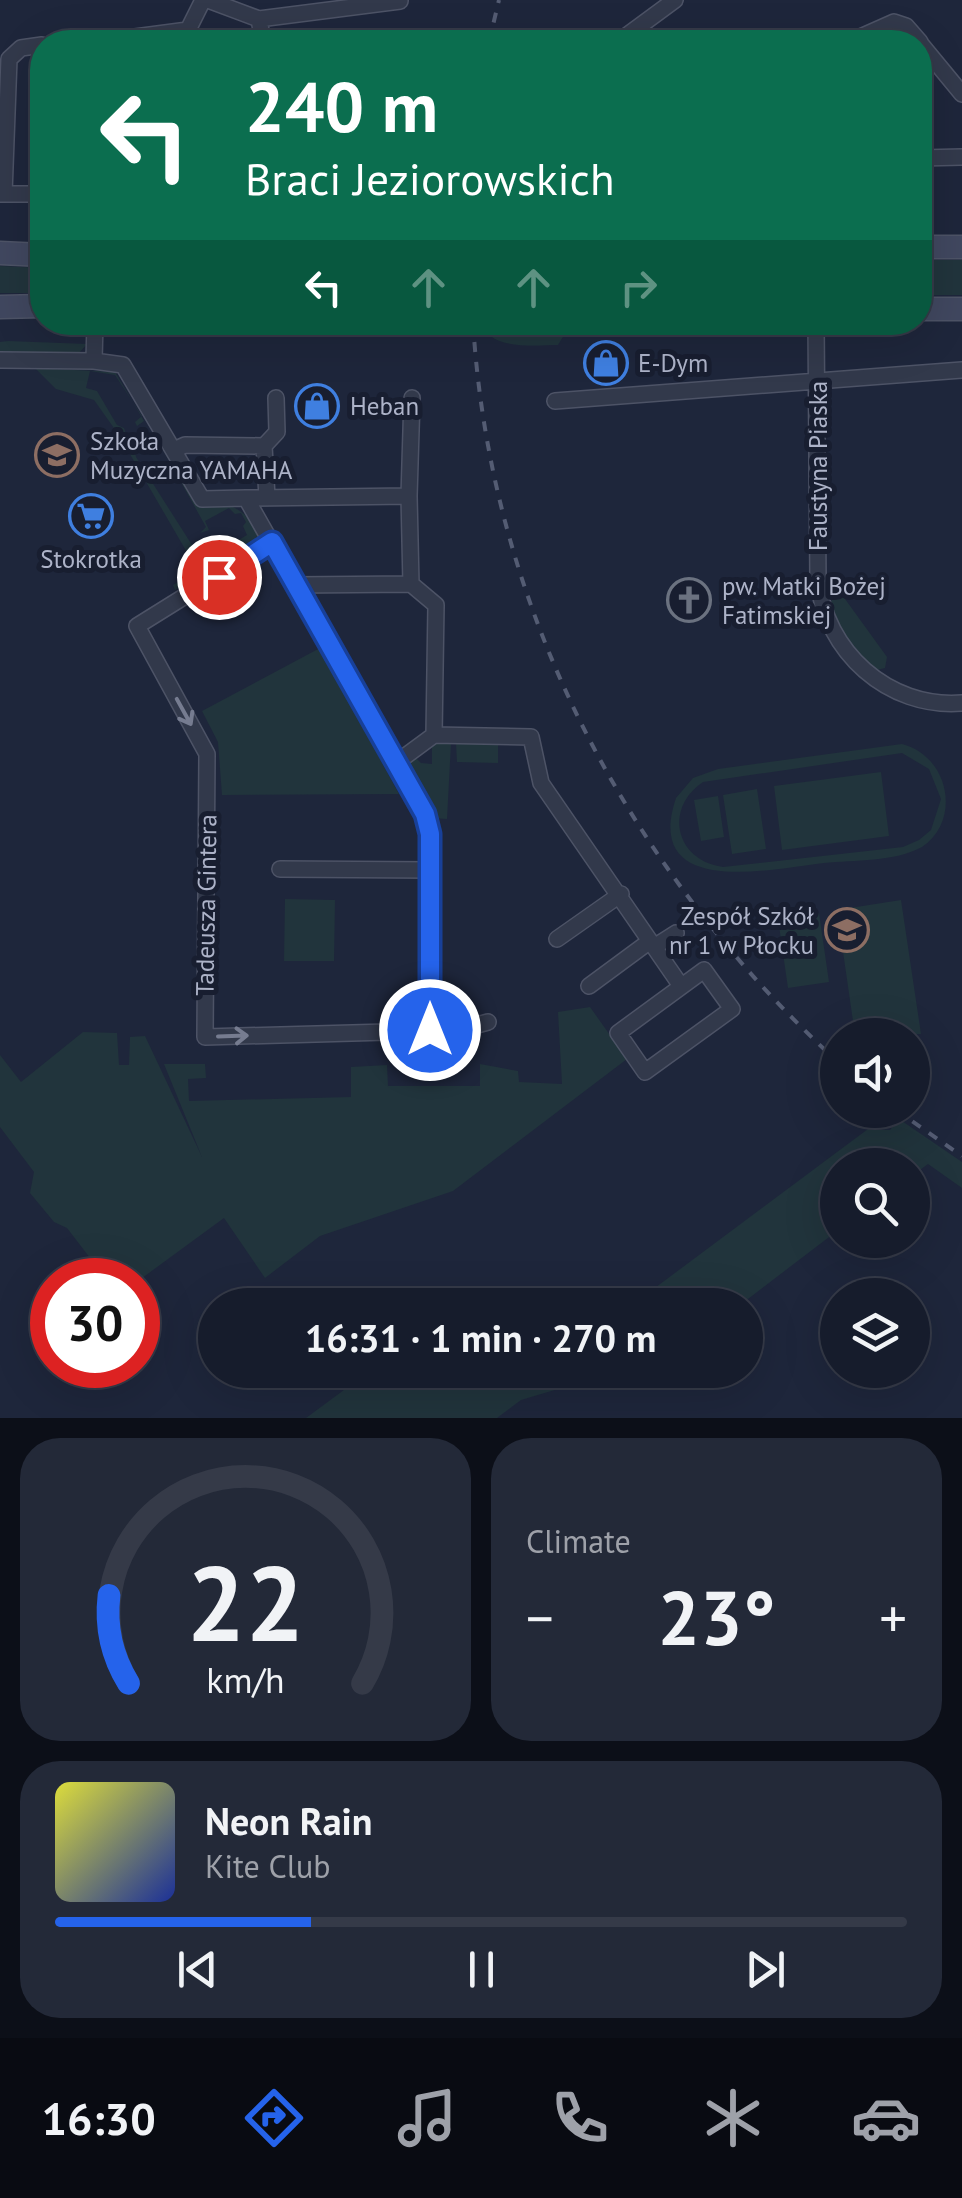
<!DOCTYPE html>
<meta charset="utf-8">
<style>
body{margin:0;font-family:"PT Sans",sans-serif;background:#232938;color:#f1f3f6;height:100vh;display:flex;flex-direction:column;font-size:38px;white-space:nowrap}
*{box-sizing:border-box;margin:0}
p{font-size:32px;color:#9ea1a9}
.icon{flex:none;width:55px;height:55px;fill:none;stroke:currentColor;stroke-width:2;stroke-linecap:round;stroke-linejoin:round}
.map{position:relative;height:1418px;overflow:hidden}
.side{display:flex;flex-direction:column;gap:20px;padding:20px;background:#0c0f18;flex:1}
.side>*{flex:none}
.hud{position:absolute;left:30px;top:30px;width:902px;height:305px;border-radius:40px;box-shadow:0 10px 40px #0002,0 0 0 2px #353a48;background:#0b6e4f;color:#fff;overflow:hidden}
.controls{position:absolute;left:820px;top:1018px;display:grid;gap:20px}
.controls a{display:grid;place-items:center;width:110px;height:110px;border-radius:50%;background:#161c2c;box-shadow:0 10px 40px #0002,0 0 0 2px #353a48;font-size:50px}
.speed{position:absolute;left:30px;top:1258px;display:flex;gap:20px;font-size:50px;font-weight:700;text-align:center}
.speed>*{display:grid;place-content:center;width:130px;height:130px;border-radius:50%;background:#161c2c;box-shadow:0 10px 40px #0002,0 0 0 2px #353a48;line-height:1}
.speed .limit{border:15px solid #d22;background:#fff;color:#111}
.pin{position:absolute;display:grid;place-items:center;width:85px;height:85px;color:#fff;margin:-42px;border:5px solid #fff;border-radius:50%;box-shadow:0 2px 10px #0007}
.me{position:absolute;width:110px;margin:-55px;rotate:0deg;stroke-linejoin:round;filter:drop-shadow(0 0 8px #0008)}
.turn{display:flex;align-items:center;gap:35px;height:210px;padding:0 50px;font-size:45px}
.turn .icon{width:130px;height:130px;stroke-width:2.5}
.turn b{display:block;font-size:70px;line-height:85px}
.lanes{display:flex;align-items:center;height:95px;padding:0 50px;background:#0003;justify-content:center;gap:50px;direction:ltr}
.lanes .off{opacity:.35}
.big{font-size:75px;font-weight:600;line-height:1.1}
.side .tile{flex:1;display:flex;flex-direction:column;justify-content:center;gap:15px;min-width:0;padding:0 35px;border-radius:40px;background:#232938}
.side .dial{align-items:center;gap:0}
.dial svg{height:260px;overflow:visible;fill:none;stroke:#353a48;stroke-width:7;stroke-linecap:round;text-anchor:middle}
.dial text{fill:#f1f3f6;stroke:none}
.song{display:flex;align-items:center;gap:30px}
.cover{width:120px;height:120px;border-radius:15px;background:linear-gradient(135deg,hsl(60 70% 55%),hsl(230 70% 35%))}
.played{height:10px;border-radius:5px;background:linear-gradient(90deg,#2563eb 30%,#353a48 30%)}
.keys{display:flex;justify-content:space-around;direction:ltr}
.heat{display:flex;justify-content:space-between;align-items:center;font-size:55px;direction:ltr}
.side .tiles{flex:1;display:grid;gap:20px;grid-template-columns:1fr 1fr}
.tile:last-child{grid-column:span 2}
.trip{position:absolute;left:198px;top:1288px;width:565px;height:100px;border-radius:50px;background:#161c2c;box-shadow:0 10px 40px #0002,0 0 0 2px #353a48;font-weight:600;line-height:100px;text-align:center}
.menu{display:flex;height:160px;justify-content:space-around;align-items:center;background:#090b12;color:#9ea1a9}
.menu .icon{width:70px;height:70px}
.menu .active{color:#2563eb}
.menu b{font-size:45px;color:#f1f3f6}
.map>svg:first-child{display:block}
.green{fill:#21343c;fill-rule:evenodd}
.lines{fill:none;stroke-linecap:round;stroke-linejoin:round}
.minor-casing{stroke:#4d5366;stroke-width:18}
.secondary-casing{stroke:#4d5366;stroke-width:25}
.minor{stroke:#32394b;stroke-width:15}
.secondary{stroke:#40475f;stroke-width:22}
.rail{stroke:#545c73;stroke-width:4;stroke-dasharray:10 10;stroke-linecap:butt}
.oneway{stroke:#767c90}
.route-casing{stroke:#184099;stroke-width:25}
.route{stroke:#2563eb;stroke-width:18}
.labels{text-anchor:middle;stroke-width:10;stroke-linejoin:round;paint-order:stroke}
.poi-label{font-size:25px;fill:#adb3c8;stroke:#181e30;text-anchor:start}
.street-label{font-size:25px;fill:#adb3c8;stroke:#181e30}
</style>
<div class="map">
<svg width="962" height="1418" viewBox="0 0 962 1418">
<rect width="100%" height="100%" fill="#1e263b"/>
<!-- green -->
<path class="green" d="M920 260H962V295H920Z
M0 266 42 268V293H0Z
M707 322 799 331 743 334 605 331 565 323Z
M413 323 458 324 459 331 396 332 381 326Z
M484 323 540 324 567 330 558 345C537 345 487 351 484 323Z
M8 341 87 344 79 353H0V342Z
M35 368 115 372 144 421 137 426 135 422 142 416 115 375 90 371 86 388 97 391 117 425 124 428 126 434 121 438 94 400 56 389Z
M153 435 157 436 188 490C215 501 247 504 258 534L252 548 224 564 215 561 211 544 216 541 222 550 247 535 243 526 246 522 241 513 235 514 229 508 205 521 209 530 200 533 206 527 157 439 146 443Z
M134 446 136 457 206 567 205 572 175 590 173 585 189 576 192 561 127 449Z
M840 592 887 657 885 668 877 670C852 652 841 631 830 602Z
M320 648 399 794 222 795 218 742 202 711Z
M432 743H451L447 819 434 818 408 764 415 757 421 763 432 764Z
M456 743 498 744V763L457 762Z
M902 744C949 756 962 820 922 847 895 862 854 860 824 863 772 869 642 899 676 798L693 778 718 769ZM902 753 929 769 941 799 931 830 919 840 903 847 723 867C676 861 663 809 703 782Z
M881 772 889 836 782 850 774 786Z
M757 789 766 849 732 854 723 795Z
M718 796 724 837 701 841 694 800Z
M285 899 335 900 334 961H284Z
M901 900 921 1034 855 1035 837 910Z
M819 913 829 982 788 988 778 919Z
M590 1007 627 1059 453 1191 320 1236 265 1278 224 1218 138 1281 107 1280 67 1228 54 1222 30 1193 34 1172 0 1127V1055L21 1082 83 1032 117 1033 119 1065H129L130 1037 145 1036 202 1157 164 1064H205L206 1078 188 1079 189 1101 351 1097V1067L387 1065 388 1086H480V1064L518 1071 519 1082 562 1084 558 1012Z
M899 1119 962 1162V1188L928 1164 913 1175 912 1165H838L837 1231 740 1305H632L868 1129 890 1130Z
M371 1370H622L521 1400 497 1418H306Z"/>
<g class="lines">
<!-- minor casing -->
<g class="minor-casing">
<path id="minor" d="M208 0 259 19 263 42
M259 19 400 1
M97 42 188 30 203 0
M618 42 675 0
M741 42 858 38 894 22 906 26 920 42
M920 43 962 94
M920 158 962 157
M0 194H42
M4 194 9 59 21 48 42 45
M95 322 94 361 123 365 202 499 246 498 425 814 431 834 430 1030
M816 322 818 580C825 651 888 709 962 703
M0 360 94 361
M555 401 962 370
M264 446 277 432 276 398
M174 450 185 445 264 446 267 497
M409 496 412 398
M246 498 409 496 411 584 436 605 434 735 396 763
M272 542 137 626 207 754 205 1037 459 1030 488 1022
M296 585 411 584
M434 735 531 737 541 783 681 986
M280 869 430 870
M557 939 621 894
M654 947 676 933
M704 970 732 1009 645 1072 618 1033Z
M589 986 650 941"/>
</g>
<!-- secondary casing -->
<g class="secondary-casing">
<path id="secondary" d="M920 247H962
M0 253 42 255
M0 307 42 306
M920 309H962"/>
</g>
<!-- minor -->
<use href="#minor" class="minor"/>
<!-- secondary -->
<use href="#secondary" class="secondary"/>
<!-- rail -->
<path class="rail" d="M489 42 499 0
M473 322C490 608 628 870 838 1062
M896 1110 962 1156"/>
</g>
<!-- one-way arrows -->
<defs><path id="oneway-shaft" d="M-6 0H5M1.5-3L5.5 0L1.5 3" fill="none" stroke-width="1.6" stroke-linecap="round" stroke-linejoin="round" transform="scale(2.5)"/></defs>
<g class="oneway">
<use href="#oneway-shaft" transform="translate(184 712) rotate(61)"/>
<use href="#oneway-shaft" transform="translate(233 1036) rotate(-2)"/>
</g>
<g class="lines">
<!-- route casing -->
<g class="route-casing">
<path id="route" d="M219 577 272 542 425 814 430 834V1030"/>
</g>
<!-- route -->
<use href="#route" class="route"/>
</g>
<!-- icons -->
<defs>
<g id="shop-ring" transform="scale(2.25)"><circle r="9.5" fill="#181e30" stroke="#3f7fe0" stroke-width="1.5"/><path d="M-5-2.5h2.3a2.7 3.5 0 0 1 5.4 0H5L5.5 6h-11ZM-1.5-2.5h3a1.5 2.3 0 0 0-3 0Z" fill="#3f7fe0"/></g>
<g id="school-ring" transform="scale(2.25)"><circle r="9.5" fill="#181e30" stroke="#8d6e63" stroke-width="1.5"/><path d="M0-5L7-2L0 1L-7-2ZM-4 1L0 2.5L4 1V4Q0 6-4 4Z" fill="#8d6e63"/></g>
<g id="supermarket-ring" transform="scale(2.25)"><circle r="9.5" fill="#181e30" stroke="#3f7fe0" stroke-width="1.5"/><path d="M-6-5.5h2.5l.6 2H6L4.5 2H-2.5L-4.4-4H-6ZM-1.5 3.2a1.3 1.3 0 1 0 .1 0ZM3 3.2a1.3 1.3 0 1 0 .1 0Z" fill="#3f7fe0"/></g>
<g id="church-ring" transform="scale(2.25)"><circle r="9.5" fill="#181e30" stroke="#6b7280" stroke-width="1.5"/><path d="M-1.2-6h2.4v3.5h3.3v2.4h-3.3V6h-2.4V-.1h-3.3v-2.4h3.3Z" fill="#6b7280"/></g>
</defs>
<g fill-rule="evenodd">
<use href="#shop-ring" x="606" y="363"/>
<use href="#shop-ring" x="317" y="406"/>
<use href="#school-ring" x="57" y="455"/>
<use href="#supermarket-ring" x="91" y="516"/>
<use href="#church-ring" x="689" y="600"/>
<use href="#school-ring" x="847" y="930"/>
</g>
<g class="labels">
<!-- poi labels -->
<g class="poi-label">
<text x="638" y="372">E-Dym</text>
<text x="350" y="415">Heban</text>
<text x="90" y="450">Szkoła<tspan x="90" dy="29">Muzyczna YAMAHA</tspan></text>
<text x="91" y="568" text-anchor="middle">Stokrotka</text>
<text x="722" y="595">pw. Matki Bożej<tspan x="722" dy="29">Fatimskiej</tspan></text>
<text x="814" y="925" text-anchor="end">Zespół Szkół<tspan x="814" dy="29">nr 1 w Płocku</tspan></text>
</g>
<!-- street labels -->
<g class="street-label">
<text transform="translate(818 466) rotate(-90)" y="9">Faustyna Piaska</text>
<text transform="translate(206 905) rotate(-89)" y="9">Tadeusza Gintera</text>
</g>
</g>
</svg>
<div class="controls">
<a><svg class="icon" aria-label="sound" viewBox="0 0 24 24"><path d="M4 9h4l5-4v14l-5-4H4zM17 9q2 3 0 6"/></svg></a>
<a><svg class="icon" aria-label="search" viewBox="0 0 24 24"><circle cx="10" cy="10" r="6"/><path d="M15 15l6 6"/></svg></a>
<a><svg class="icon" aria-label="layers" viewBox="0 0 24 24"><path d="M12 4l9 5-9 5-9-5zM3 14l9 5 9-5"/></svg></a>
</div>
<div class="speed"><div class="limit">30</div></div>
<div class="pin" style="left:219px;top:577px;background:#d93025"><svg class="icon" aria-label="arrive" viewBox="0 0 24 24"><path d="M6 21V4h12l-3 4 3 4H6"/></svg></div>
<svg class="me" style="left:430px;top:1030px" viewBox="-20 -20 40 40"><circle r="17" fill="#2563eb" stroke="#fff" stroke-width="3"/><path d="M0-11L8 9 0 5-8 9z" fill="#fff"/></svg>
<div class="trip">16:31 · 1 min · 270 m</div>
<div class="hud">
<div class="turn"><svg class="icon" aria-label="left" viewBox="0 0 24 24"><path d="M17 20v-9H6M10 6l-5 5 5 5"/></svg><div><b>240 m</b>Braci Jeziorowskich</div></div>
<div class="lanes"><svg class="icon" aria-label="left" viewBox="0 0 24 24"><path d="M17 20v-9H6M10 6l-5 5 5 5"/></svg><svg class="icon off" aria-label="ahead" viewBox="0 0 24 24"><path d="M12 20V5M6 11l6-6 6 6"/></svg><svg class="icon off" aria-label="ahead" viewBox="0 0 24 24"><path d="M12 20V5M6 11l6-6 6 6"/></svg><svg class="icon off" aria-label="right" viewBox="0 0 24 24"><path d="M7 20v-9h11M14 6l5 5-5 5"/></svg></div>
</div>
</div>
<section class="side">
<div class="tiles">
<div class="tile dial"><svg viewBox="0 0 100 80">
<path d="M14 69A42 42 0 1 1 86 69"/>
<path d="M14 69A42 42 0 0 1 8 42" stroke="#2563eb"/>
<text x="50" y="56" font-size="32" font-weight="700">22</text>
<text x="50" y="72" font-size="11">km/h</text>
</svg></div>
<div class="tile"><p>Climate</p>
<div class="heat"><a>−</a><b class="big">23°</b><a>+</a></div>
</div>
<div class="tile">
<div class="song"><i class="cover"></i><div><b>Neon Rain</b><p>Kite Club</p></div></div>
<div class="played"></div>
<div class="keys"><svg class="icon" aria-label="previous" viewBox="0 0 24 24"><path d="M18 5L8 12l10 7zM5 5v14"/></svg><svg class="icon" aria-label="pause" viewBox="0 0 24 24"><path d="M8 5v14M16 5v14"/></svg><svg class="icon" aria-label="next" viewBox="0 0 24 24"><path d="M6 5l10 7-10 7zM19 5v14"/></svg></div>
</div>
</div>
</section>
<nav class="menu">
<b>16:30</b>
<svg class="icon active" aria-label="directions" viewBox="0 0 24 24"><path d="M12 3l9 9-9 9-9-9zM9 14v-3h6M13 9l2 2-2 2"/></svg>
<svg class="icon" aria-label="music" viewBox="0 0 24 24"><path d="M9 18V5l10-2v13"/><circle cx="6" cy="18" r="3"/><circle cx="16" cy="16" r="3"/></svg>
<svg class="icon" aria-label="phone" viewBox="0 0 24 24"><path d="M5 4h4l2 5-3 2q2 4 5 5l2-3 5 2v4C11 20 4 13 5 4z"/></svg>
<svg class="icon" aria-label="climate" viewBox="0 0 24 24"><path d="M12 3v18M4 7l16 10M4 17L20 7"/></svg>
<svg class="icon" aria-label="car" viewBox="0 0 24 24"><path d="M5 17H2v-5l4-1 3-4h7l3 4 3 1v5h-3M9 17h6M6 11h13"/><circle cx="7" cy="17" r="2"/><circle cx="17" cy="17" r="2"/></svg>
</nav>
